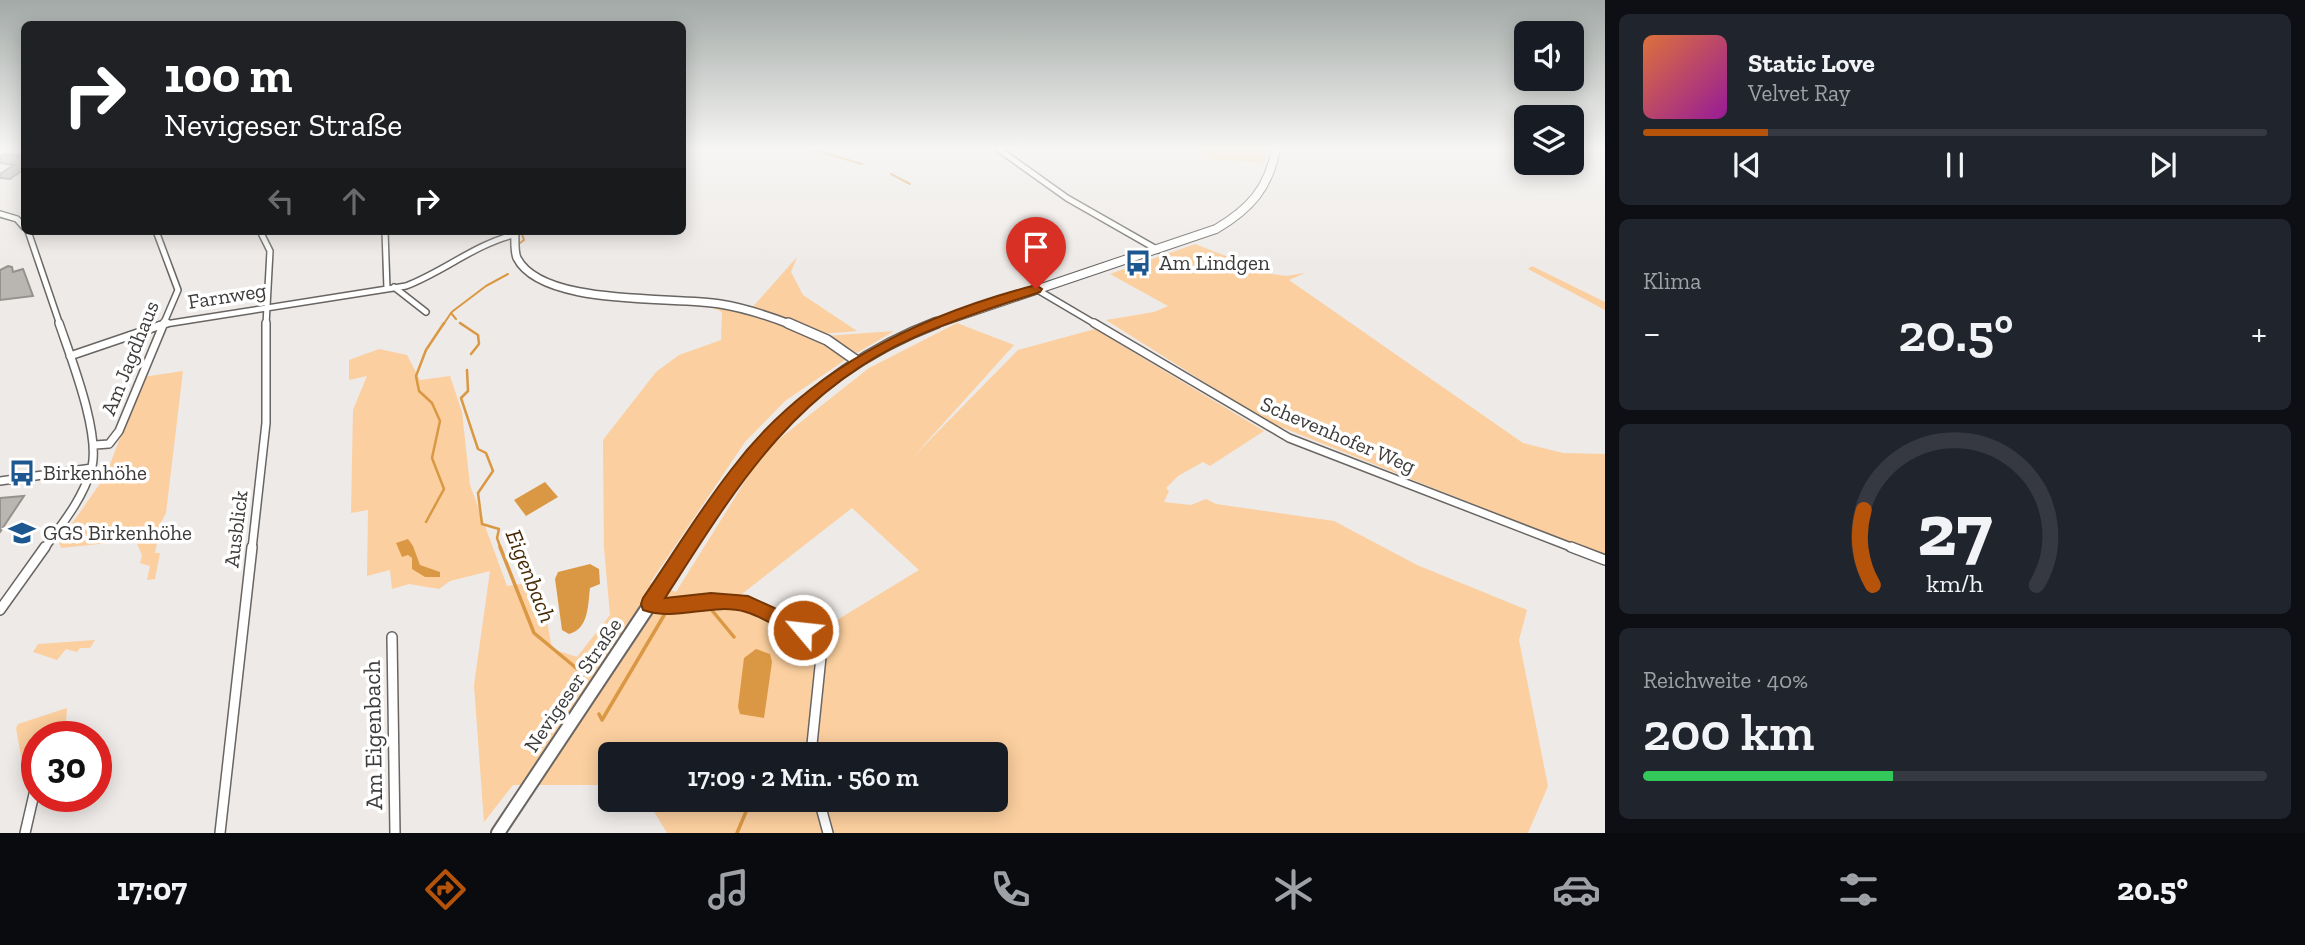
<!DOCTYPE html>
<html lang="de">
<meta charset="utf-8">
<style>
body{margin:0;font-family:"Zilla Slab",serif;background:#20242c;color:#f1f3f6;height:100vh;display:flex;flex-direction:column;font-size:26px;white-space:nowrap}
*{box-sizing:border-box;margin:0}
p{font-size:23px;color:#9ea1a6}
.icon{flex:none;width:38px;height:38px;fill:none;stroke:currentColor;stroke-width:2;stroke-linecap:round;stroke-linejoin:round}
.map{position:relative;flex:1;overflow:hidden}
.panel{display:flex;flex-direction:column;gap:14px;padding:14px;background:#0d0f14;width:700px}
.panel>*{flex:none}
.banner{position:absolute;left:21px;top:21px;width:665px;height:214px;border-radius:10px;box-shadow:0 4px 18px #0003;background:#202124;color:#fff;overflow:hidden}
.fabs{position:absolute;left:1514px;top:21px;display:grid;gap:14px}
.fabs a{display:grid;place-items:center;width:70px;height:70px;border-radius:10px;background:#171b24;box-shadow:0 4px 18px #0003;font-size:35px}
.speed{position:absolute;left:21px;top:721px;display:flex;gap:14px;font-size:35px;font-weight:700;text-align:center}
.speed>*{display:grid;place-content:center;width:91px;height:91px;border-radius:50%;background:#171b24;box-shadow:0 4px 18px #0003;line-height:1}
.speed .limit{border:10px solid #d22;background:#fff;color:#111}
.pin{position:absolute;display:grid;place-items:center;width:60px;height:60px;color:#fff;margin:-72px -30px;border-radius:50% 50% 50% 0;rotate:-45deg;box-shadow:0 0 7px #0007}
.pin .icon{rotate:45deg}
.me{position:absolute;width:77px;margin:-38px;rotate:298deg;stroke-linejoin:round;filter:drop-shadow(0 0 5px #0008)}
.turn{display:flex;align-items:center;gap:24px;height:147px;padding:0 28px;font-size:32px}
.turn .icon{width:91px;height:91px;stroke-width:2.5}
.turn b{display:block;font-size:49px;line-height:60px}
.lanes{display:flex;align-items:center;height:66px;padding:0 28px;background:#0003;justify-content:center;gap:35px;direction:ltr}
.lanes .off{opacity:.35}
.big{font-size:52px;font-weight:600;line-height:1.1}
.panel .tile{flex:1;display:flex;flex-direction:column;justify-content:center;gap:10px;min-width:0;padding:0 24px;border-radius:10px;background:#20242c}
.panel .dial{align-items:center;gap:0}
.dial svg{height:182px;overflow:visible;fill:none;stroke:#363941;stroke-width:7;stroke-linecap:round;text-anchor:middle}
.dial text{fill:#f1f3f6;stroke:none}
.song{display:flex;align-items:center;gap:21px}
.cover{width:84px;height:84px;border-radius:10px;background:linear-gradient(135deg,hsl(20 70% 55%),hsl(300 70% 35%))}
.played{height:7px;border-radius:4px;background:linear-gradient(90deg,#b45309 20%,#363941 20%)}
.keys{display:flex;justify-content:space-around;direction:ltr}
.heat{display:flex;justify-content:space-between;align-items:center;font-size:38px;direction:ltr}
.charge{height:10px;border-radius:5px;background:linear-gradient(90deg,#34c759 40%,#363941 0)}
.trip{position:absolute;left:598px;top:742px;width:410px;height:70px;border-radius:10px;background:#171b24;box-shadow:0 4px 18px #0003;font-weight:600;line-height:70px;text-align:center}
.tab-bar{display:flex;height:112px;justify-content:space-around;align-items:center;background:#090b0e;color:#9ea1a6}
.tab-bar .icon{width:49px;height:49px}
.tab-bar .active{color:#b45309}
.tab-bar b{font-size:32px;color:#f1f3f6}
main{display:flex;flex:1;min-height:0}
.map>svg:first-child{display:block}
.green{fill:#fbcf9f;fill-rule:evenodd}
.water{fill:#da9844}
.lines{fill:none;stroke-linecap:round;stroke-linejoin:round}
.stream-far2{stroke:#da9844;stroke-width:2}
.stream-far1{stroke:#da9844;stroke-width:2.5}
.stream{stroke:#da9844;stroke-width:3.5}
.building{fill:#b9b6b2;stroke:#95918e;stroke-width:2}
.minor-far2-casing{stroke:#686562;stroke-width:8}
.minor-far1-casing{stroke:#686562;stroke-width:10}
.minor-casing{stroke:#686562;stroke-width:12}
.tertiary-far1-casing{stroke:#686562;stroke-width:10}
.tertiary-casing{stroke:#686562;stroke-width:12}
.secondary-far2-casing{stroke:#686562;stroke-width:10}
.secondary-far1-casing{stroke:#686562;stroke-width:13}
.secondary-casing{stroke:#686562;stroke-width:16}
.minor-far2{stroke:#fff;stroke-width:5}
.minor-far1{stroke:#fff;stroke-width:7}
.minor{stroke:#fff;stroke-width:9}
.tertiary-far1{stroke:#fff;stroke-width:7}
.tertiary{stroke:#fff;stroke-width:9}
.secondary-far2{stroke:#fff;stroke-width:8}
.secondary-far1{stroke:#fff;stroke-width:10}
.secondary{stroke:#fff;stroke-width:12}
.route{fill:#b45309;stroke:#753606;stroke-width:2}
.labels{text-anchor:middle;stroke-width:7;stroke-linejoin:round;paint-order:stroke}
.poi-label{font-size:21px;fill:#3e3c3b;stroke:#fff;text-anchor:start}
.street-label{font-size:21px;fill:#3e3c3b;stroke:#fff}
.water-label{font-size:23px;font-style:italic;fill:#462b06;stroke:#fff}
.near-street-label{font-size:24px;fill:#3e3c3b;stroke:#fff}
</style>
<main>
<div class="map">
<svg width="1605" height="833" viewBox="0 0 1605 833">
<rect width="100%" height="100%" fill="#eeeae7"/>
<!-- green -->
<path class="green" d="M1193 148H1267L1264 163 1209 159Z
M1195 244 1272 274 1286 276 1305 273 1289 280 1523 443 1563 453 1605 454V557L1266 421 1106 320 1154 312 1168 306 1110 274Z
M797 257 791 272 803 295 857 331 822 334 750 310Z
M1532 266 1605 302V310L1528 269Z
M709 306C739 308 829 335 845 360L785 401 745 442 650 583 676 592 764 451 869 368 957 323 1014 345 913 457 1018 350 1095 329 1264 431 1210 466 1203 462 1178 476 1166 488 1169 491 1164 502 1191 505 1206 499 1216 504 1334 521 1417 565 1527 610 1519 640 1548 786 1528 833H667L647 800H996V754H611V785H513L484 822 474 685 490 571 450 581 439 589 409 584 392 589 390 570 367 576 368 510 351 513 353 410 367 376 349 380V360L379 349 407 355 420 380 450 376 462 412 470 485 507 586 540 581 552 649 577 657 610 615 604 548 603 440 656 372 679 355 721 340 722 312ZM852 508 919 570 837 620 824 650 729 604Z
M894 331 857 353 826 336Z
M183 371 166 513 161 522 155 553H160L155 579 147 580 150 566 140 563 142 555 135 539 129 541 120 536 109 543 61 548 59 542 106 475 143 377Z
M95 640 90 648H80L77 652 66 649 57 660 33 652 38 644Z
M67 708 65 737H37V750L21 756 16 728 18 724Z"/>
<!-- water -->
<path class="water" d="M545 482 558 497 526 516 514 500Z
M408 539 413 546 420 565 440 572V577H425L412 569V558L408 555 402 557 396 543Z
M590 564 599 569 600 584 590 588C588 604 589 629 569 634L562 630 555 579 558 572Z
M756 649 770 654 772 662 764 718 740 714 738 707 744 658Z"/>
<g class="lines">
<!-- stream-far2 -->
<path class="stream-far2" d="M807 148 862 164
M891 174 910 184
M520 243 524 240 522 234 539 231
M456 319 451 313 453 311 486 286 508 274
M460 323 463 325
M443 325 451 313"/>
<!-- stream-far1 -->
<path class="stream-far1" d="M460 323 478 335 479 344 471 354
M467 370 468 391 461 398 478 449 486 453 493 471 478 493 482 524 499 529 497 538 501 549
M426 522 444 489 432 458 440 421 432 403 419 391 416 376 426 350 444 323"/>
<!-- stream -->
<path class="stream" d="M500 547 534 633 581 672
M681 611 710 608 734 637
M599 714 602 720 666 612H671
M737 833 751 800"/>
</g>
<!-- building -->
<path class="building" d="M4 154 24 156V169L10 179 0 178V174L14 165 0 163V157Z
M8 266 12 267 13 272 23 269 33 296 0 300V270Z
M24 496 0 532V498Z"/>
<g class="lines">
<!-- minor-far2 casing -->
<g class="minor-far2-casing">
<path id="minor-far2" d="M997 148 1067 198 1158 250
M0 214 17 219 24 227
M28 231 60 325
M156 231 178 290 163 325
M260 231 270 251 266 325
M385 231 387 289
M394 287 426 312
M1036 289 1097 325
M159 325 406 286C443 272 474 245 513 235"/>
</g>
<!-- minor-far1 casing -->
<g class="minor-far1-casing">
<path id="minor-far1" d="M1094 323 1289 438 1576 549
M70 356 167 323
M95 445 109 444 119 431 164 323
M0 481 92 468
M44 549C62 524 82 500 91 470 102 437 71 358 59 323
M252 549 266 423V323"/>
</g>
<!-- minor casing -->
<g class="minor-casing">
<path id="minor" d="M1571 547 1605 560
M650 604 671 608 711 602 748 604 763 609 813 637 821 657 811 754
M0 610 45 547
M392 637 395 833
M819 800 828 833
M25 833 37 781
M220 833 252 547"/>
</g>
<!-- tertiary-far1 casing -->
<g class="tertiary-far1-casing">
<path id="tertiary-far1" d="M515 231C515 238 514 251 517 258 542 307 673 296 720 304 745 308 769 316 792 325"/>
</g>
<!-- tertiary casing -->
<g class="tertiary-casing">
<path id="tertiary" d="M788 323 827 340 857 361"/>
</g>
<!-- secondary-far2 casing -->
<g class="secondary-far2-casing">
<path id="secondary-far2" d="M932 325 1216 229C1250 209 1269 188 1276 148"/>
</g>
<!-- secondary-far1 casing -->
<g class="secondary-far1-casing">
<path id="secondary-far1" d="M687 549C704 524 720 497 738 473 790 406 857 353 936 323"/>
</g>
<!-- secondary casing -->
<g class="secondary-casing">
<path id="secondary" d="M498 833 688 547"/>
</g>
<!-- minor-far2 -->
<use href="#minor-far2" class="minor-far2"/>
<!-- minor-far1 -->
<use href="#minor-far1" class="minor-far1"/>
<!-- minor -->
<use href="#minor" class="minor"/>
<!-- tertiary-far1 -->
<use href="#tertiary-far1" class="tertiary-far1"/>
<!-- tertiary -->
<use href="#tertiary" class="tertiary"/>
<!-- secondary-far2 -->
<use href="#secondary-far2" class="secondary-far2"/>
<!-- secondary-far1 -->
<use href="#secondary-far1" class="secondary-far1"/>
<!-- secondary -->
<use href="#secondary" class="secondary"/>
</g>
<!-- sky -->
<linearGradient id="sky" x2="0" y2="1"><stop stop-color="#a2a9a6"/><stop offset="0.56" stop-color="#f7f6f4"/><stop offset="1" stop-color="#f7f6f4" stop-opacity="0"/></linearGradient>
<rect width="1605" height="265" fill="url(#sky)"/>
<!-- route -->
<path class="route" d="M1036 285 1042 289 1040 292C998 306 955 319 915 337 792 391 734 491 665 598L711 593 748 596 810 624 813 630 810 636 803 639 796 636C780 629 763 617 746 612 712 602 677 622 643 610L641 604 643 598C672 556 699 511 731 470 806 370 917 316 1036 285Z"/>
<!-- icons -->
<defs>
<g id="bus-bare" transform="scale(2.1)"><path d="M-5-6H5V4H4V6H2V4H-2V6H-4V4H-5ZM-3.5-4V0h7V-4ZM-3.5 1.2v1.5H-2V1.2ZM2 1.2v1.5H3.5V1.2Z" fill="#1c588f" stroke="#fff" stroke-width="2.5" paint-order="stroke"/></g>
<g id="school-bare" transform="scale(2.1)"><path d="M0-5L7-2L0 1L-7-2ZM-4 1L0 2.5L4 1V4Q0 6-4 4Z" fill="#1c588f" stroke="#fff" stroke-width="2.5" paint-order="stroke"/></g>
</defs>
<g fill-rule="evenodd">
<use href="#bus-bare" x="1138" y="263"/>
<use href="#bus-bare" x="22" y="473"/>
<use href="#school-bare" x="22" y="533"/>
</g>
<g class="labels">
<!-- poi labels -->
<g class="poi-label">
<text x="1159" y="270">Am Lindgen</text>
<text x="43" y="480">Birkenhöhe</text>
<text x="43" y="540">GGS Birkenhöhe</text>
</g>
<!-- street labels -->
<g class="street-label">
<text transform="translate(227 296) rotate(-9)" y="7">Farnweg</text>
<text transform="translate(130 358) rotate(-68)" y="7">Am Jagdhaus</text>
<text transform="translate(1338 435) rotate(23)" y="7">Schevenhofer Weg</text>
<text transform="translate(236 529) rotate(-83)" y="7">Ausblick</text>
<text transform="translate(573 685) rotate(-56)" y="7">Nevigeser Straße</text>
</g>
<!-- water labels -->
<g class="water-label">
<text transform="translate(531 576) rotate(68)" y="8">Eigenbach</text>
</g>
<!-- near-street labels -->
<g class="near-street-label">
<text transform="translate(373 735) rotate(-91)" y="8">Am Eigenbach</text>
</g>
</g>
</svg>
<div class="fabs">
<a><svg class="icon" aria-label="sound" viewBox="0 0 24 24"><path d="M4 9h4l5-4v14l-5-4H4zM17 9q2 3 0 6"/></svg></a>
<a><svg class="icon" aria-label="layers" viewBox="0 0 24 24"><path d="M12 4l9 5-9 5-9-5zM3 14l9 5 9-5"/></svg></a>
</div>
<div class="speed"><div class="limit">30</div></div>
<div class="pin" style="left:1036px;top:289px;background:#d93025"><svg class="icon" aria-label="arrive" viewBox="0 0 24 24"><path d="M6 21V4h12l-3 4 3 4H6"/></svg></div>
<svg class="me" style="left:803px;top:630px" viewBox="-20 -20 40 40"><circle r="17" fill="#b45309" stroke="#fff" stroke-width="3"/><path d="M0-11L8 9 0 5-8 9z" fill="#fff"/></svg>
<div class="trip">17:09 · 2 Min. · 560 m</div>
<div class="banner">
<div class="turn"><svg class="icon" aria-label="right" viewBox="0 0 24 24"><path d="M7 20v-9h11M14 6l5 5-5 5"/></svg><div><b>100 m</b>Nevigeser Straße</div></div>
<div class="lanes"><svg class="icon off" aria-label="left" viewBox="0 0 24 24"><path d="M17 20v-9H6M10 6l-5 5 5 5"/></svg><svg class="icon off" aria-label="ahead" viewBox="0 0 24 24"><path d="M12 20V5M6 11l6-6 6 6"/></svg><svg class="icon" aria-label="right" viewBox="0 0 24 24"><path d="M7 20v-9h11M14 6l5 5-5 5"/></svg></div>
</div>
</div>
<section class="panel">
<div class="tile">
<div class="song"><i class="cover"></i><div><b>Static Love</b><p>Velvet Ray</p></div></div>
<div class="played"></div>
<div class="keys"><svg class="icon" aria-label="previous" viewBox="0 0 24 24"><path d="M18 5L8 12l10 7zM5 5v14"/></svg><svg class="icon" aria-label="pause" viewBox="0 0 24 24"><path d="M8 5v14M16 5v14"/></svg><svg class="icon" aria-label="next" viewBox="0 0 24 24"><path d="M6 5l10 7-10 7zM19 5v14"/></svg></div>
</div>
<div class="tile"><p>Klima</p>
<div class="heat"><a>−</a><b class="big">20.5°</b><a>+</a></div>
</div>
<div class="tile dial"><svg viewBox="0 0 100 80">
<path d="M14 69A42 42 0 1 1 86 69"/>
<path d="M14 69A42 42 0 0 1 10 36" stroke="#b45309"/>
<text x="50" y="56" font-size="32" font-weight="700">27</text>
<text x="50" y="72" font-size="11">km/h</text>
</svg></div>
<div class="tile"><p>Reichweite · 40%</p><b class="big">200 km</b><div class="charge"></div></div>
</section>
</main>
<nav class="tab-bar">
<b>17:07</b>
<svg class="icon active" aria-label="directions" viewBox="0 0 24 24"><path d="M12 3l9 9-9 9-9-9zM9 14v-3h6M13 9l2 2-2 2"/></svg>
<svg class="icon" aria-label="music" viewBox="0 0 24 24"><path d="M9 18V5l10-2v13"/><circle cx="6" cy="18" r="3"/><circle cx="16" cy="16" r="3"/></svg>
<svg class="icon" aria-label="phone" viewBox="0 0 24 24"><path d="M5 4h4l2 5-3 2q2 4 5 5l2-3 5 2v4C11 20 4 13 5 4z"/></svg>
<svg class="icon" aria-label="climate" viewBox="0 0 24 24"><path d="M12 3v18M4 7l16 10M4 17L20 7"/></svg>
<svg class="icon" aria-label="car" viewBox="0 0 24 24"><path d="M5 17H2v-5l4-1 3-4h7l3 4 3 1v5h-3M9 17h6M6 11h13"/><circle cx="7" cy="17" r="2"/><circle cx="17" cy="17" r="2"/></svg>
<svg class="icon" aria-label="filters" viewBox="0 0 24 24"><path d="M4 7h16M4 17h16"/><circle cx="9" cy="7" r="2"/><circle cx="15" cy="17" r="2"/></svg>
<b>20.5°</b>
</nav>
